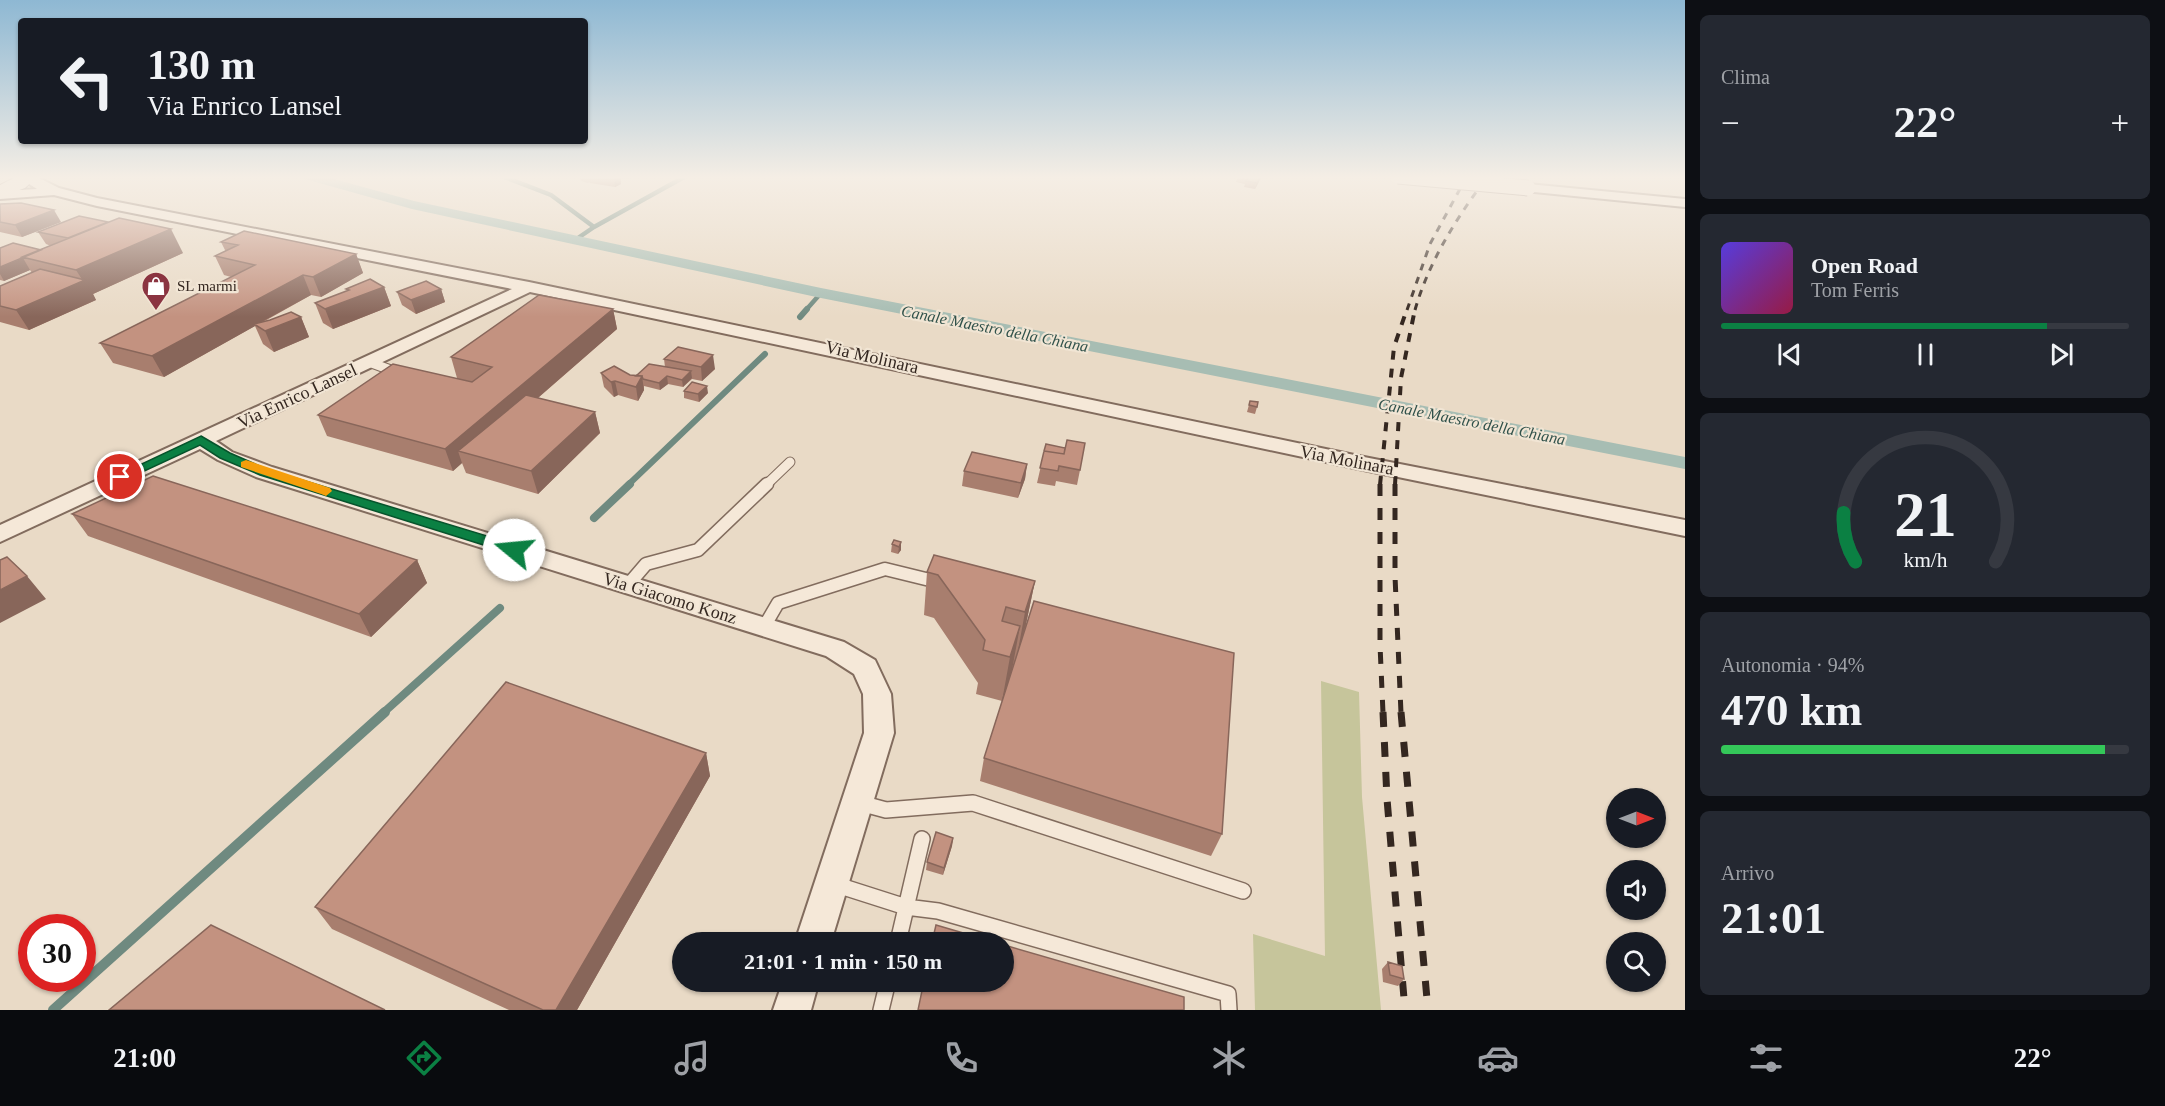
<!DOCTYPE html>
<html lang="it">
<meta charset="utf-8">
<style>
body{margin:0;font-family:Georgia,serif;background:#242831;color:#f1f3f6;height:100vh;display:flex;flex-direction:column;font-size:22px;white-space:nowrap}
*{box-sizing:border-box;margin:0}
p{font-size:20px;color:#9ea1a6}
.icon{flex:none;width:33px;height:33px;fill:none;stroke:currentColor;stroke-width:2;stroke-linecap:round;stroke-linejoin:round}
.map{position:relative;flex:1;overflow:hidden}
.panel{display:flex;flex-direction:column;gap:15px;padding:15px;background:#0d0f14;width:480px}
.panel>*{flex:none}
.hud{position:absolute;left:18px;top:18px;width:570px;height:126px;border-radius:6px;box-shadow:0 2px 4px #0004;background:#171b24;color:#f1f3f6;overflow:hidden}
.needle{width:39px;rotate:90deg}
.tools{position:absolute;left:1606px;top:788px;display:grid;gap:12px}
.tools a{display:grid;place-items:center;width:60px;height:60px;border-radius:50%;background:#171b24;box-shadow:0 2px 4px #0004;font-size:30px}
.speed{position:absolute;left:18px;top:914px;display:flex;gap:12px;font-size:30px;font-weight:700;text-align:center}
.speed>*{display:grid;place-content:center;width:78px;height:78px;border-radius:50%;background:#171b24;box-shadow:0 2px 4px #0004;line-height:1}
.speed .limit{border:9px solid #d22;background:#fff;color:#111}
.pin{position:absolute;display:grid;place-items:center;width:51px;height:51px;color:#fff;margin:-26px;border:3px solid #fff;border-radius:50%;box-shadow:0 2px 6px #0007}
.me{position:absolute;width:66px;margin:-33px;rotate:287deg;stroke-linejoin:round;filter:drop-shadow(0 0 4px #0008)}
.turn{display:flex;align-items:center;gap:21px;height:126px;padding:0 30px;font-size:27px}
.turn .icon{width:78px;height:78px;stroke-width:2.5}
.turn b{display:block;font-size:42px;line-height:51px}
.big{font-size:45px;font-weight:600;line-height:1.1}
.panel .card{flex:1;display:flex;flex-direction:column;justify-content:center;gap:9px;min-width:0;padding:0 21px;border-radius:9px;background:#242831}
.panel .dial{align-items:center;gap:0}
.dial svg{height:156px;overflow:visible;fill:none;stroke:#363941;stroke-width:7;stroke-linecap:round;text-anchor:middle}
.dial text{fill:#f1f3f6;stroke:none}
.song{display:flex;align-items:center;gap:18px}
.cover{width:72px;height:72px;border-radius:9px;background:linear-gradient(135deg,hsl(250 70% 55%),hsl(340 70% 35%))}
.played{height:6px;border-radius:3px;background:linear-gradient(90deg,#0b8043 80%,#363941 80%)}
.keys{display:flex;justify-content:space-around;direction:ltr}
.heat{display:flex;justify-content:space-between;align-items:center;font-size:33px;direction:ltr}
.charge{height:9px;border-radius:4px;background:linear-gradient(90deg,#34c759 94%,#363941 0)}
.trip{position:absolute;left:672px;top:932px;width:342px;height:60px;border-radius:30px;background:#171b24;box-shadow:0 2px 4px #0004;font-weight:600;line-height:60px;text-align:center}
.tabs{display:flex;height:96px;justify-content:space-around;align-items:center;background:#090b0e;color:#9ea1a6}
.tabs .icon{width:42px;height:42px}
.tabs .selected{color:#0b8043}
.tabs b{font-size:27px;color:#f1f3f6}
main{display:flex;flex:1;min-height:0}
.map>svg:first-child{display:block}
.green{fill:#c6c59b}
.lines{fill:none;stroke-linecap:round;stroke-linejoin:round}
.stream-far3{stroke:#6f8a80;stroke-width:4.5}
.stream-far2{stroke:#6f8a80;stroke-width:6}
.stream-far1{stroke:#6f8a80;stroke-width:8}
.stream{stroke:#6f8a80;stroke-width:10}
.canal{fill:#a7bdb3;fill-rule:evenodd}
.service-far2-casing{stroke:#826c5e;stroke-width:11}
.service-far1-casing{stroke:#826c5e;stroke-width:15}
.service-casing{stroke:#826c5e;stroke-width:18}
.minor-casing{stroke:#826c5e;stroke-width:4}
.secondary-casing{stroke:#644e41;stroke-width:2}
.service-far2{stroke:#f5e8d8;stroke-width:9}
.service-far1{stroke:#f5e8d8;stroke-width:12}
.service{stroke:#f5e8d8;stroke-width:15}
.minor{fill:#f5e8d8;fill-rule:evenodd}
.secondary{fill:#f5e8d8;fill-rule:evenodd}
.rail-far3{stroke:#342720;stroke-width:3;stroke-dasharray:7 7;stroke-linecap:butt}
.rail-far2{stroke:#342720;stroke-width:4;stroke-dasharray:9 9;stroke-linecap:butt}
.rail-far1{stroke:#342720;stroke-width:5;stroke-dasharray:12 12;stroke-linecap:butt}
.rail{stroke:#342720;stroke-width:7;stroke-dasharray:15 15;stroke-linecap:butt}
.minor-bridge-casing{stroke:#826c5e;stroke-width:17;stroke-linecap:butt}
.minor-bridge{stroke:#f5e8d8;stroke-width:15}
.wall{fill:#a87e6e}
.shaded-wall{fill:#88665a}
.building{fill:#c39280;stroke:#88665a;stroke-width:1.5}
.route{fill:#0b8043;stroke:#07532c;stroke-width:1.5}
.slow{fill:#f59e0b}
.labels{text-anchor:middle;stroke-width:4.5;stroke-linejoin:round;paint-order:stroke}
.far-poi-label{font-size:15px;fill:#342720;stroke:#f1e5d4;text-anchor:start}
.far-water-label{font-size:16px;font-style:italic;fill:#31524b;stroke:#f1e5d4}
.street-label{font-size:18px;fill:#342720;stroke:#f1e5d4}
</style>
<main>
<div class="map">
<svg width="1685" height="1010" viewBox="0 0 1685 1010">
<rect width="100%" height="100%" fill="#e9dac6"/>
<!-- green -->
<path class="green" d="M1321 681 1359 692 1362 797 1381 1010H1255L1253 934 1325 956Z"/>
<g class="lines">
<!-- stream-far3 -->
<path class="stream-far3" d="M502 176 551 195 594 227 575 240
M594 227 686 176
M806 310 821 293"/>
<!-- stream-far2 -->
<path class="stream-far2" d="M800 317 807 309
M628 485 765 354"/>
<!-- stream-far1 -->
<path class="stream-far1" d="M594 518 630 484
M383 713 500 608"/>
<!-- stream -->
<path class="stream" d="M53 1010 385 712"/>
<!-- canal -->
<path class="canal" d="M304 176H323L414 201 821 288 1685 457V469L821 298 412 209 305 179Z"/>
<!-- service-far2 casing -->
<g class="service-far2-casing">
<path id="service-far2" d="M369 362 396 372
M766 485 790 462"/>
</g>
<!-- service-far1 casing -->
<g class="service-far1-casing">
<path id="service-far1" d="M628 585 646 564 698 550 767 484
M764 627 778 603 885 569 938 582"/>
</g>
<!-- service casing -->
<g class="service-casing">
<path id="service" d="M860 803 886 810 973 803 1243 891
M834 884 906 907 938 911 1228 994 1229 1010
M898 942 922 839
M881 1010 888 981"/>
</g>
<!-- minor casing -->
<g class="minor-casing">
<path id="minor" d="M22 176H35L59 188 97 198 529 282 1359 456 1685 520V536L1359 469 530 292 216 441 232 452 272 467 844 642 875 660 891 694 894 733 831 942H795L864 733 863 694 854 674 826 656 256 477 218 460 200 449 0 542V525L512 289 97 206 54 195 0 199V191L37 189 23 180Z
M1528 184 1685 199V207L1523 191V185Z
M783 981H819L811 1010H773Z"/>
</g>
<!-- secondary casing -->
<g class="secondary-casing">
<path id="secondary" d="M18 176H38L25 188 0 197V185Z"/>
</g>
<!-- service-far2 -->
<use href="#service-far2" class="service-far2"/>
<!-- service-far1 -->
<use href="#service-far1" class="service-far1"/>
<!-- service -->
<use href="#service" class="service"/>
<!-- minor -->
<use href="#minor" class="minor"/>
<!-- secondary -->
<use href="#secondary" class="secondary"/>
<!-- rail-far3 -->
<path class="rail-far3" d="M1407 310 1430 244 1467 176
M1415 310C1429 261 1457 217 1488 176"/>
<!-- rail-far2 -->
<path class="rail-far2" d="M1380 485 1394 347 1407 309
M1395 485 1401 378 1415 309"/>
<!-- rail-far1 -->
<path class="rail-far1" d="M1380 484V645L1383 713
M1395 484V576L1401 713"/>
<!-- rail -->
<path class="rail" d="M1383 712 1387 799 1405 1010
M1401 712 1428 1010"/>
<!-- minor-bridge casing -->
<g class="minor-bridge-casing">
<path id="minor-bridge" d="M1398 176 1528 188"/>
</g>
<!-- minor-bridge -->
<use href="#minor-bridge" class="minor-bridge"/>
</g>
<!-- wall -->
<path class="wall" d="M580 176H641L626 179 621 178V184L615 187 590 183 589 182 588 183 581 181Z
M1238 176H1262L1255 189 1244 187 1245 184 1236 182Z
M0 204 61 222 22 237 0 232Z
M38 232 183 253 93 294 96 300 29 330 0 322V286L32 273 30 270 4 281 0 280V248L41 250 51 246 46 244Z
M221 242 356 254 363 273 321 297 311 295 263 322 301 317 309 337 274 352 263 344 255 326 164 377 113 363 100 343 231 277 224 275 215 256 226 252Z
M384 287 391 306 333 329 323 323 315 303 347 291 346 289Z
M441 289 445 302 416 314 402 305 397 292Z
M613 309 617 329 538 398 595 412 600 433 538 494 466 473 462 463 453 471 327 436 318 415 457 378 451 357Z
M664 359 715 369 702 381 692 379 683 387 668 384 660 390 644 386V390L638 401 618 395 614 397 604 387 601 373 636 376 665 367Z
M684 391 708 393 699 402 684 398Z
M1250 401 1257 407 1255 414 1247 412Z
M1046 444 1080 470 1077 485 1056 481 1055 486 1037 483Z
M1027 464 1025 479 1018 498 962 486 964 471Z
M72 514 417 560 427 583 371 637 88 536Z
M894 540 901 550 898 554 891 552 892 544Z
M927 572 1035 581 1026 624 1222 834 1211 856 980 781 984 758 1002 701 976 694 978 683 934 618 924 615Z
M706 753 710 776 577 1010H509L332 929 315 907Z
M953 838 952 846 943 875 926 870 927 862Z
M1388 962 1404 979 1398 986 1383 982 1382 969Z"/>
<!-- shaded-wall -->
<path class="shaded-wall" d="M614 176H620L621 184 615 187Z
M626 176H641L626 179Z
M1261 176H1262L1255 189 1257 183Z
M54 210 61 222 22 237 15 225Z
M171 229 183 253 93 294 96 300 29 330 16 310 83 281 76 270Z
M356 254 363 273 321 297 313 277Z
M23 258 30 270 4 281 0 274V267Z
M303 275 311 295 256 325 254 324 255 326 164 377 152 356Z
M384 287 391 306 333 329 325 309Z
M441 289 445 302 416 314 411 300Z
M613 309 617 329 472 455 458 451 462 463 453 471 445 449Z
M301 317 309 337 274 352 265 331Z
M713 355 715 369 702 381 701 367Z
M691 371 692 378 683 387 682 380Z
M642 376 644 390 638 401 636 387Z
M667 376 668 384 660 390 659 383Z
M615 381 618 395 614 397 611 382Z
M707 386 708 393 699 402 698 394Z
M595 412 600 433 538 494 531 471Z
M1027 464 1025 479 1018 498 1021 483Z
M901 542V550L898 554 899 547Z
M417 560 427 583 371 637 359 614Z
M27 576 46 599 0 623V590Z
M1035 581 1026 624 1017 656 1025 612Z
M1020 626 1012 670 1002 701 1010 657Z
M706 753 710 776 577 1010H556Z
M953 838 952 846 943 875 944 868Z"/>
<!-- building -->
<path class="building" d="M1238 176H1261L1257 183 1246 181 1248 178 1237 177Z
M21 203 54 210 15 225 0 222V204Z
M79 216 108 222 68 238 38 232Z
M119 218 171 229 76 270 22 257Z
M244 231 356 254 313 277 303 275 152 356 100 343 255 265 215 256 238 245 221 242Z
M13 243 41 250 0 267V248Z
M40 269 85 280 16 310 0 306V286Z
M370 279 384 287 325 309 315 303 349 290 346 289Z
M426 281 441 289 411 300 397 292Z
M539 295 613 309 445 449 318 415 393 364 472 382 492 367 451 357Z
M291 312 301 317 265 331 254 324 270 320Z
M678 347 713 355 701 367 664 359Z
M649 364 691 371 682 380 667 376 659 383 643 379 642 376H636Z
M614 366 630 375 642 376 636 387 615 381 611 382 601 373Z
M692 382 707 386 698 394 684 391Z
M526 395 595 412 531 471 458 451Z
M1250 401 1258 402 1257 407 1249 405Z
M1067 440 1085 443 1080 470 1059 466 1058 471 1040 468 1044 451 1064 454Z
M1046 444 1065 448 1064 454 1044 451Z
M972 452 1027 464 1021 483 964 471Z
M153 476 417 560 359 614 72 514Z
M894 540 901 542 899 547 892 544Z
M934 555 1035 581 1025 612 1006 607 1002 621 1020 626 1010 657 983 650 985 640 938 575 927 572Z
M7 557 27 576 0 590V560Z
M1034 601 1234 653 1222 834 984 758Z
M506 682 706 753 556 1010H543L315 907Z
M936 832 953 838 944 868 927 862Z
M211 925 385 1010H109Z
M936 925 994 942H932Z
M1004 945 1184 997V1010H918L924 981H1004Z
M1388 962 1402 966 1404 979 1390 975Z"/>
<!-- sky -->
<linearGradient id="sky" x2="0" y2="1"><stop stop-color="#8eb8d3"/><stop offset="0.56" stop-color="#f5eee5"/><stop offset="1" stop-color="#f5eee5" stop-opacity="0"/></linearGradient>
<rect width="1685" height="317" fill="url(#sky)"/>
<!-- route -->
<path class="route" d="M201 436 230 453 269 470 520 546 522 550 514 555 509 553 260 475 220 458 200 445 125 480H116L114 477Z"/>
<!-- slow -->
<path class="slow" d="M246 460 330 488 332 491 326 496 321 494 241 467V462Z"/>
<!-- icons -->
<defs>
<g id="shop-pin" transform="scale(1.5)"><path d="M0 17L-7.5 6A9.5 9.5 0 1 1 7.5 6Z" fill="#8b3441" stroke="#f1e5d4"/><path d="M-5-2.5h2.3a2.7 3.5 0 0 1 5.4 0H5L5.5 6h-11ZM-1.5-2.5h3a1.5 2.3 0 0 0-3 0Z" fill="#fff"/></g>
</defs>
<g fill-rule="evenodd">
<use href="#shop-pin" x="156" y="286"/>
</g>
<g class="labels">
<!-- far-poi labels -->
<g class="far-poi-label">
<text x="177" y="291">SL marmi</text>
</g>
<!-- far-water labels -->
<g class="far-water-label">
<text transform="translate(995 328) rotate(11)" y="6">Canale Maestro della Chiana</text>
<text transform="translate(1472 421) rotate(11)" y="6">Canale Maestro della Chiana</text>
</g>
<!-- street labels -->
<g class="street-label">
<text transform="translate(872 357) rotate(13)" y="6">Via Molinara</text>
<text transform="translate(297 396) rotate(-25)" y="6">Via Enrico Lansel</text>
<text transform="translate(1347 460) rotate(11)" y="6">Via Molinara</text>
<text transform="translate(670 598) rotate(17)" y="6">Via Giacomo Konz</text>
</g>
</g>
</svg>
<div class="tools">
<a><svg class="needle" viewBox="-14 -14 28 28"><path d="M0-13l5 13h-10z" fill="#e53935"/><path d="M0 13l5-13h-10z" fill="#9ea1a6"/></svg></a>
<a><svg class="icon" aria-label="sound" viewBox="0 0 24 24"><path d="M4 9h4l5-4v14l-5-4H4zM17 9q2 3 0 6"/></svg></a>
<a><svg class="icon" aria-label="search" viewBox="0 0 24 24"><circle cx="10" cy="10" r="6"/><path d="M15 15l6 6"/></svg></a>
</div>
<div class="speed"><div class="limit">30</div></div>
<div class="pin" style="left:120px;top:477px;background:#d93025"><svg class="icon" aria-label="arrive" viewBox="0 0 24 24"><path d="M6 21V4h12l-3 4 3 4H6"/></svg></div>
<svg class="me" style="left:514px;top:550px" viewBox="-20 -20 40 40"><circle r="19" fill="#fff"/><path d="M0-13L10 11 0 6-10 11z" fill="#0b8043"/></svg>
<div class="trip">21:01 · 1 min · 150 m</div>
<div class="hud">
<div class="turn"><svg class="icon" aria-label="left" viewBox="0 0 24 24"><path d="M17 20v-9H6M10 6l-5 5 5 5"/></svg><div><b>130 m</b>Via Enrico Lansel</div></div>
</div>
</div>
<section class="panel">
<div class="card"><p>Clima</p>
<div class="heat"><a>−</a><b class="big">22°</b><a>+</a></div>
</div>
<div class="card">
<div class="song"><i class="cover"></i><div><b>Open Road</b><p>Tom Ferris</p></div></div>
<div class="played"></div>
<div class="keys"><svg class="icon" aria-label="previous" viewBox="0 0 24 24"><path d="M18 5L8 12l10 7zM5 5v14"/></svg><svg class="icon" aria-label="pause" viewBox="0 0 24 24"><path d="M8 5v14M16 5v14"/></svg><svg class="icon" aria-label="next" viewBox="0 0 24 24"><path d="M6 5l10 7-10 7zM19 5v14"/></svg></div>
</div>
<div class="card dial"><svg viewBox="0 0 100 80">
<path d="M14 69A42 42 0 1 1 86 69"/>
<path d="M14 69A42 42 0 0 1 8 44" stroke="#0b8043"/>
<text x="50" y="56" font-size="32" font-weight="700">21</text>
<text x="50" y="72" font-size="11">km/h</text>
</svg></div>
<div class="card"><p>Autonomia · 94%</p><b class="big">470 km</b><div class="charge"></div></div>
<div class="card"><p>Arrivo</p><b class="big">21:01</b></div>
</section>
</main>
<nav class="tabs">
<b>21:00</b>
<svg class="icon selected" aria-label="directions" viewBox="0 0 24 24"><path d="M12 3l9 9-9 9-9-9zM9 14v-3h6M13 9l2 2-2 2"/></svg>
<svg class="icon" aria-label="music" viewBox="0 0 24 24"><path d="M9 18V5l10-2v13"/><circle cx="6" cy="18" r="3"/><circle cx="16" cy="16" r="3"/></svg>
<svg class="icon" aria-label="phone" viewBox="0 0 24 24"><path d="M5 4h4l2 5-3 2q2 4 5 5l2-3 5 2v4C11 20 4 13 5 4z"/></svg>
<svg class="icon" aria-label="climate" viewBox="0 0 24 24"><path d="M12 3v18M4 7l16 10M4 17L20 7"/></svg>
<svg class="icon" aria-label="car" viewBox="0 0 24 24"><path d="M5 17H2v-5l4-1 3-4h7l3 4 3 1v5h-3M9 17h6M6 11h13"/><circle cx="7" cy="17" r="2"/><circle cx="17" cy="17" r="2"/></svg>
<svg class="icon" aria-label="filters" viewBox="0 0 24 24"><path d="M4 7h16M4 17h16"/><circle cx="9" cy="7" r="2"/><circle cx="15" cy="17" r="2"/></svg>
<b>22°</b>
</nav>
